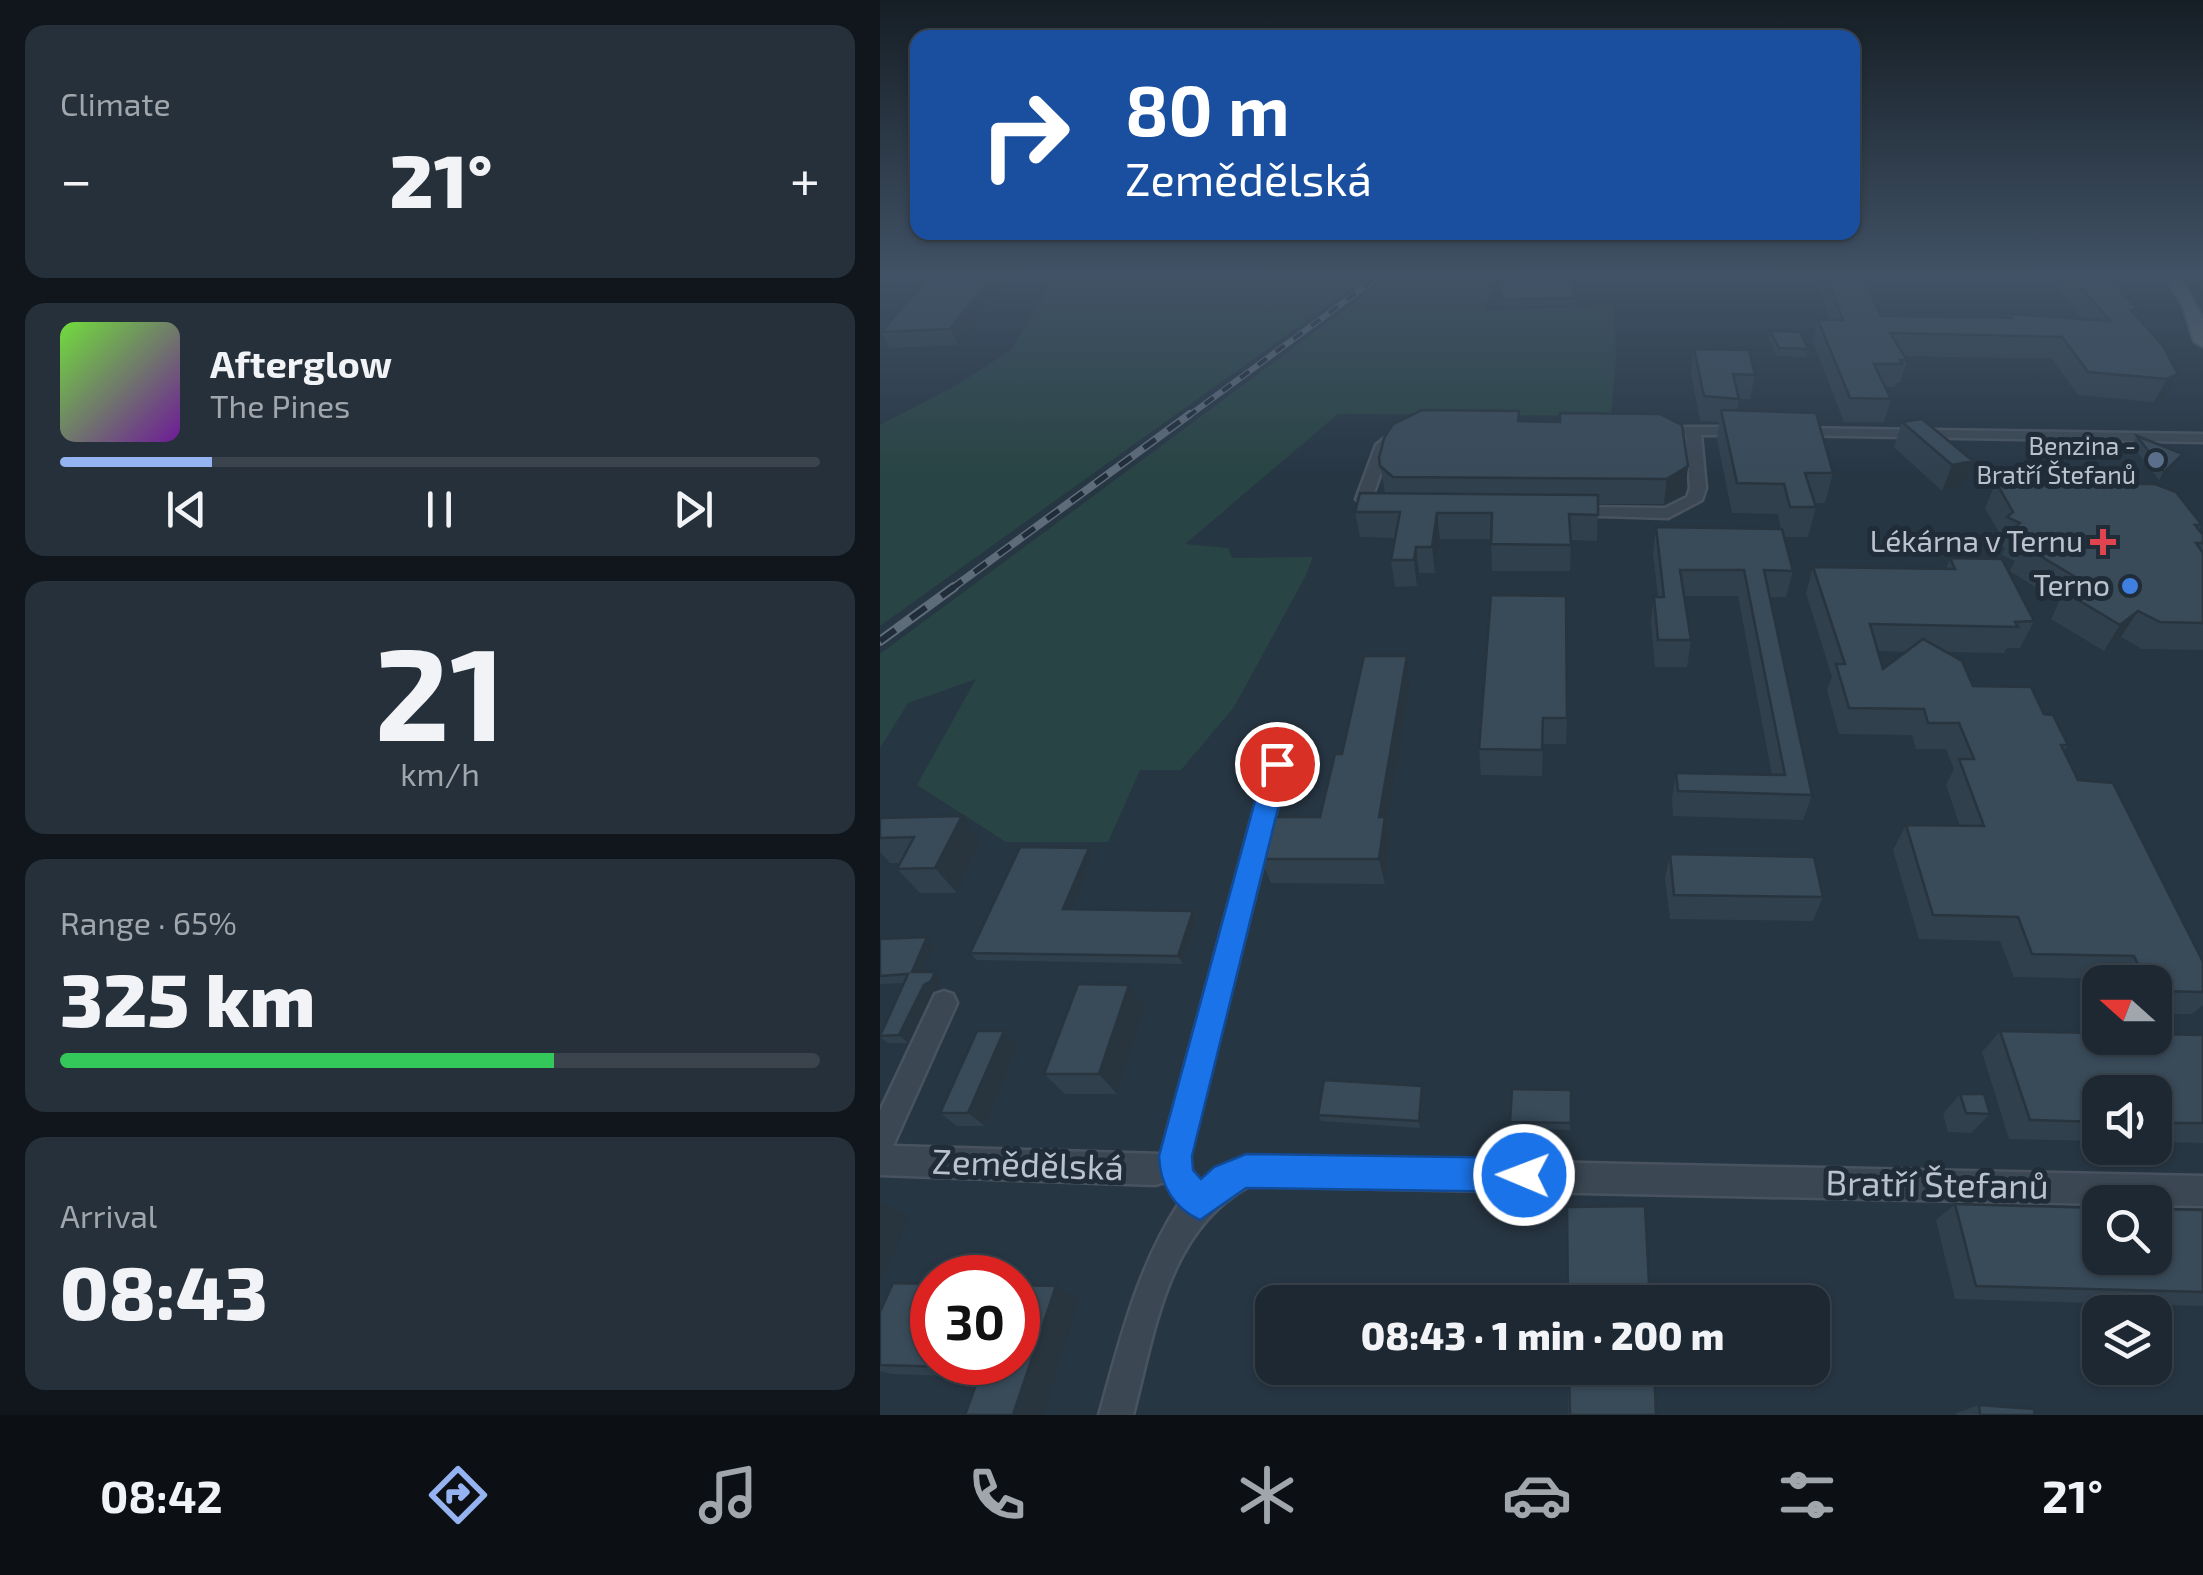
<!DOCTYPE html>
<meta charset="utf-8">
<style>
body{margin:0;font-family:"Exo 2",sans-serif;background:#25303a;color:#f1f3f6;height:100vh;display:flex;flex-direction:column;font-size:38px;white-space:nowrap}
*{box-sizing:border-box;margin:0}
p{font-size:32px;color:#a0a6ac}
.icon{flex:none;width:55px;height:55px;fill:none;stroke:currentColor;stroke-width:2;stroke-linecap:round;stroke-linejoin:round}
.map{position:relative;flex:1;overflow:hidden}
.drawer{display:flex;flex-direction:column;gap:25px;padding:25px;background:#10161c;width:880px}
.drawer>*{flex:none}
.guide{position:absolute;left:30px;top:30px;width:950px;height:210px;border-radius:20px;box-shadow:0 2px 8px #0004,0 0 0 2px #3b444d;background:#1a4fa0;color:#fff;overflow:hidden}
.needle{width:65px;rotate:291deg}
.tools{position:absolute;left:1202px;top:965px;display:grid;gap:20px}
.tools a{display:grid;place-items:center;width:90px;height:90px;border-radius:20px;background:#1d2832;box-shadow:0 2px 8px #0004,0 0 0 2px #3b444d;font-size:50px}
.speed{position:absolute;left:30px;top:1255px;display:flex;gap:20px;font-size:50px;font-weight:700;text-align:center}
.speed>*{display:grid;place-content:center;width:130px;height:130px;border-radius:50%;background:#1d2832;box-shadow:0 2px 8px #0004,0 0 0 2px #3b444d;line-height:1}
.speed .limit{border:15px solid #d22;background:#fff;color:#111}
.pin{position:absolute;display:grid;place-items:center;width:85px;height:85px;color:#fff;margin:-42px;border:5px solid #fff;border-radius:50%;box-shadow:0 2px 10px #0007}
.me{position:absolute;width:110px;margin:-55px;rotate:271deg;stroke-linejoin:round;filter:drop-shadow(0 0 8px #0008)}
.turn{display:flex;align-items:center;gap:35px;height:210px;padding:0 50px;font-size:45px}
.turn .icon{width:130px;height:130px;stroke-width:2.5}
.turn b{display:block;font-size:70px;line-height:85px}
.big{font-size:75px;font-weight:800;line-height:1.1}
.drawer .widget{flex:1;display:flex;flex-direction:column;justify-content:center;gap:15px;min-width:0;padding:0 35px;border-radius:20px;background:#25303a}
.drawer .dial{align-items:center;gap:0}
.dial b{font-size:130px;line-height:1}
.song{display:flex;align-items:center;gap:30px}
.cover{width:120px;height:120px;border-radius:15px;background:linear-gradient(135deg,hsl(100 70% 55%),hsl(280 70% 35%))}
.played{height:10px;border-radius:5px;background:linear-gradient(90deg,#95b2f1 20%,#3b444d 20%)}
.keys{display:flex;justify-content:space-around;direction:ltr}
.heat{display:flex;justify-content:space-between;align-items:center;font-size:55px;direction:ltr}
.charge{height:15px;border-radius:8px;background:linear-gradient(90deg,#34c759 65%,#3b444d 0)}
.trip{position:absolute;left:375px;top:1285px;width:575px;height:100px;border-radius:20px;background:#1d2832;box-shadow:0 2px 8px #0004,0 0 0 2px #3b444d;font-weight:800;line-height:100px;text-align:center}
.dock{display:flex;height:160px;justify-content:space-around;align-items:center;background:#0c1014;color:#a0a6ac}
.dock .icon{width:70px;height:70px}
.dock .active{color:#95b2f1}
.dock b{font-size:45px;color:#f1f3f6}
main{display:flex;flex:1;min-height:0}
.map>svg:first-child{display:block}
.green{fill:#294444}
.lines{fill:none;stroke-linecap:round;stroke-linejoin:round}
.minor-casing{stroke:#48535f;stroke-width:5}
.major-casing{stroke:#48535f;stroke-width:4}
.minor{fill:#3b4753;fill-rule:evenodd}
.major{fill:#5a6773;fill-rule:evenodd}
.rail-far2-casing{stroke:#5e6c7a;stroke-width:6}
.rail-far1-casing{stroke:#5e6c7a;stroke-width:8}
.rail-casing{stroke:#5e6c7a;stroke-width:10}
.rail-far2{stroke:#202c38;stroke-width:4;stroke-dasharray:11;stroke-linecap:butt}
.rail-far1{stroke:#202c38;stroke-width:5;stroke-dasharray:15;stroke-linecap:butt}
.rail{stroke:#202c38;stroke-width:6;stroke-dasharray:19;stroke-linecap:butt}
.wall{fill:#31404d;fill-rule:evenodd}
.shaded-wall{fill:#28343e}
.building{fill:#394a59;stroke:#28343e;stroke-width:2.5}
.route{fill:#1a73e8;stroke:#114b97;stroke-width:2.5}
.service-dot{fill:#5c6f8a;stroke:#202c38;stroke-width:4}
.health-dot{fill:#e0444e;stroke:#202c38;stroke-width:4}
.shop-dot{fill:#3f7fe0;stroke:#202c38;stroke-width:4}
.labels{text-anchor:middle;stroke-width:10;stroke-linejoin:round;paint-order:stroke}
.far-poi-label{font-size:25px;fill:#b9c2cd;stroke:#202c38;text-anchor:end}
.poi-label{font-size:30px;fill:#b9c2cd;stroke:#202c38;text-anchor:end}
.near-street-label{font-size:35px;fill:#b9c2cd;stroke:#202c38}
</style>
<main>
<section class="drawer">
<div class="widget"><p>Climate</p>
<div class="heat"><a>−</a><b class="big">21°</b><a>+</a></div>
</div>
<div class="widget">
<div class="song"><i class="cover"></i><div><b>Afterglow</b><p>The Pines</p></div></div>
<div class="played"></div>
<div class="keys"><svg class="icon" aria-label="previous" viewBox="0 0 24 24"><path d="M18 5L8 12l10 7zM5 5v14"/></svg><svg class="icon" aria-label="pause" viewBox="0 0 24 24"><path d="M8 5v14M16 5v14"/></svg><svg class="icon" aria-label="next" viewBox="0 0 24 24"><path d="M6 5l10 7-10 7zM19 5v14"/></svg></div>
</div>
<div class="widget dial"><b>21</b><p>km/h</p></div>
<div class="widget"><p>Range · 65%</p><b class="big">325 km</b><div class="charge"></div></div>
<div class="widget"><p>Arrival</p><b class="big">08:43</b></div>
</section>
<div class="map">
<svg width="1323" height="1415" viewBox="0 0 1323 1415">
<rect width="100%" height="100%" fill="#273643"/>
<!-- green -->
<path class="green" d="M175 277H488L0 626V425L75 386 131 350Z
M509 277H614L605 310 734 306 736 357 731 416 458 414 305 544 348 548 352 558 433 557 425 577 354 707 301 770H260L228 842H126L37 785 96 679 28 703 0 748V654Z"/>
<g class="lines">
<!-- minor casing -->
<g class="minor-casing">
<path id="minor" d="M774 427H865L872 431 865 435H821L826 488 822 500 788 518 688 515V509L694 507 785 508 807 497 810 488 806 435 774 433Z
M914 428 1323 434V442L909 435V429Z
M516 429 523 433 510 447 492 498 508 511 500 516 476 499 496 445Z
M397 757 404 759 408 765 310 1156V1168L321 1181 366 1156 1323 1176V1206L369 1186C287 1231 275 1332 253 1415H219C240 1341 257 1267 300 1202L285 1182 275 1185 0 1175V1111L55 994 64 991 73 994 77 1003 13 1146 281 1154 386 765 390 759Z"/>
</g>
<!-- major casing -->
<g class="major-casing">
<path id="major" d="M1285 277H1301L1323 318V347L1314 342 1303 307Z"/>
</g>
<!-- minor -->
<use href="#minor" class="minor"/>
<!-- major -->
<use href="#major" class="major"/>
<!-- rail-far2 casing -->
<g class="rail-far2-casing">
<path id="rail-far2" d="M307 417 498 277"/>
</g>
<!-- rail-far1 casing -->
<g class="rail-far1-casing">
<path id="rail-far1" d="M70 590 310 414"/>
</g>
<!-- rail casing -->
<g class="rail-casing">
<path id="rail" d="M0 641 74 587"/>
</g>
<!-- rail-far2 -->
<use href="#rail-far2" class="rail-far2"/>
<!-- rail-far1 -->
<use href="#rail-far1" class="rail-far1"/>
<!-- rail -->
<use href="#rail" class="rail"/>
</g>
<!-- wall -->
<path class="wall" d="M49 277H127L78 345 10 348 1 332Z
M619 277 695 298V305L622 307Z
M935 277H983L1001 316 1127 318 1129 314 1201 319 1178 291 1184 277H1228L1258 310 1256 315 1298 374 1286 397 1274 402 1198 395 1172 359 1024 356 1027 360 1020 383H1016L1015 387H1005L1011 399 1004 422H964L933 342 938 320H950Z
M890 331 928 349 926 357 897 356 889 339Z
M814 349 875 375 870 399H859L857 410 953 473 945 503H934L936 507 928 537H904L913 571 906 597H890L932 795 923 820 793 816 792 799 796 773 892 775 858 596H804L811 640 807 667H775L771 624 774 597H778L773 553 776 527 901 529 898 514 852 513 837 439 839 422 820 421 811 373Z
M639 421 808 466 805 491 784 504H718L717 541 691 540 690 571H612L611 539H560L555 573H539L537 586 515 587 511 560 515 538 480 537 475 512 505 493 499 458Z
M1022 422 1093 461 1083 486 1062 491 1014 447Z
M1257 436 1298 462 1279 480 1252 445Z
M1116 482 1322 525 1319 530 1323 535V650L1262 649 1241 637 1224 651 1171 619 1179 602 1130 571 1135 561 1122 555 1125 548 1115 543 1120 534 1105 508Z
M1070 558 1154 621 1140 648H1127L1124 653 1067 652 1093 686 1164 714 1188 745 1184 751 1198 780 1323 962V1005L1312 1014H1275V982H1233L1231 979 1134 977 1120 941 1039 939 1013 850 1026 825 1080 826 1066 785 1074 769 1066 749H1036L1032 735 959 734 947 690 952 677 926 593 933 567 1066 569ZM998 651 1026 652 1003 669Z
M611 595 687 718 686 744H663L662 776 601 775 599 749Z
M527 656 531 683 507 826 511 843 505 884 391 883 381 859 440 817 462 754Z
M0 818 101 842 77 893H40L17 869 20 863H10L0 852Z
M209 848 214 856 192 909 313 911 317 919 303 964 97 960 90 953Z
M790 854 943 897 933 921 790 919 785 879Z
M47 937 55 945 43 972 63 979 59 989 52 992 28 1043H8L0 1037 25 983 0 984V939Z
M249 985 265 1007 237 1094H185L164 1074Z
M124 1031 138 1046 105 1126H77L60 1113Z
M1120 1031 1323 1035V1143L1275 1142V1092H1220V1141L1129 1139 1102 1052Z
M542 1086 544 1093 540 1128 441 1121 438 1115Z
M691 1090 690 1130 631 1128 630 1122Z
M1080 1094 1110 1114 1091 1133 1068 1132 1063 1114Z
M1075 1204 1323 1210V1306L1075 1299 1056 1220Z
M687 1207 770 1302H687Z
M199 1299 99 1377 12 1374 0 1371V1312Z
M688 1368H774L776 1415H688Z
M1099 1405 1155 1415H1076V1413Z"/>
<!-- shaded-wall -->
<path class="shaded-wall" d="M0 277H15L0 291Z
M110 277H127L78 345 70 329Z
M1298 374 1286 397 1274 402 1287 379Z
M1303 454 1298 462 1279 480 1284 472Z
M1093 461 1083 486 1062 491 1072 465Z
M808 466 805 491 784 504 787 479Z
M557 513 560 539 555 573 552 547Z
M536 547 539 573 537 586 534 560Z
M1258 611 1241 637 1224 651 1240 625Z
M527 656 531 683 507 826 511 843 505 884 499 859V817Z
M82 816 101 842 77 893 55 868Z
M209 848 214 856 189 917 183 909Z
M313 911 317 919 303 964 298 956Z
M47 937 55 945 40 980 32 972Z
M55 972 63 979 59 989 52 992 28 1043 19 1035 44 985Z
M249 985 265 1007 237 1094 219 1074Z
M124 1031 138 1046 105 1126 88 1113Z
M542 1086 544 1093 540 1128 539 1121Z
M0 1202 29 1217 0 1283Z
M176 1286 199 1299 163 1415H133Z"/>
<!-- building -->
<path class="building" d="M49 277H110L70 329 1 332Z
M619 277H691L695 298 622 300Z
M947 277H983L1001 316 1132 318 1129 314 1230 321 1193 277H1228L1258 310H1251L1283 346 1298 374 1287 379 1208 372 1182 337 1010 333 1027 360H1020L1022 364H994L1011 399 970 398 938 320H963Z
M890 331 920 332 928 349 899 348Z
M814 349 869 350 875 375 853 374 859 399 824 396Z
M542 410 639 411 638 421 680 422V413L780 414 802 425 808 466 787 479 513 477 500 466 499 458 504 438 513 424Z
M841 410 936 413 953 473H925L936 507H910L904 484 857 483Z
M1042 419 1093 461 1072 465 1022 422Z
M1257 436 1303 454 1284 472Z
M1116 482 1275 484 1296 492 1322 525H1315L1323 535V543H1316L1323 553V623L1280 622 1258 611 1240 625 1185 592 1202 581 1142 545 1152 537 1133 529 1140 523 1127 517 1133 512Z
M480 493 718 495V515L689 514 691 545 611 544 612 513H557L552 547H536L534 560H511L520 512H475Z
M776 527 902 529 913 571 884 570 932 795 798 791 796 773 905 775 864 570H800L811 640H778L774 597H784Z
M1070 558 1122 559 1154 621 1135 622 1138 627 990 624 1003 669 1043 639 1082 661 1093 686 1151 687 1164 714 1173 715 1188 745H1181L1198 780 1233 783 1323 962V992L1275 991V982H1266L1254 956 1152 954 1138 917 1053 915 1026 825 1104 826 1079 759H1094L1079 723H1048L1044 709 969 708 956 664H965L933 567 1075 569Z
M611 595 686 596 687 718H663L662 750 599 749Z
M484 656H527L499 817H505L499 859H381L392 817H440L455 754H462Z
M82 816 55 868 17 869 34 837 0 838V818Z
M140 847 209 848 183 909 313 911 298 956 90 953Z
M790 854 934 857 943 897 794 895Z
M47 937 32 972H55L51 981 44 985 19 1035 0 1036 28 974 0 976V939Z
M198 984 249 985 219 1074H164Z
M97 1031H124L88 1113H60Z
M1120 1031 1220 1033V1038H1275V1034L1323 1035V1123H1275V1092H1220V1122L1150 1120Z
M444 1080 542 1086 539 1121 438 1115Z
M632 1089 691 1090V1123L630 1122Z
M1080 1094H1104L1110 1114 1086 1113Z
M1075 1204 1220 1208V1258H1275V1209L1323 1210V1292L1096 1286Z
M765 1206 770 1302H688L687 1207Z
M13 1283 52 1284V1362H138V1285L176 1286 133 1415H85L102 1368 0 1365V1312Z
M689 1368H774L776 1415H690Z
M1099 1405 1154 1409 1155 1415H1100Z"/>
<!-- sky -->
<linearGradient id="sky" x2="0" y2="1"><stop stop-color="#151e25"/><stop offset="0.58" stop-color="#415266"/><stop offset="1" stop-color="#415266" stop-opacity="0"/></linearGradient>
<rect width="1323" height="475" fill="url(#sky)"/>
<!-- route -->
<path class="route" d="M397 755 406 758 409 764 312 1156 313 1170 321 1179 334 1167 366 1154 644 1158 656 1163 661 1175 656 1187 644 1192 366 1188 320 1220C293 1208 280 1184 279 1156L385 764 388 758Z"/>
<!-- markers -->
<circle class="service-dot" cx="1276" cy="460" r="10"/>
<path class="health-dot" d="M1218 527h10v10h10v10h-10v10h-10v-10h-10v-10h10z"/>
<circle class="shop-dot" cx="1250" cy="586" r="10"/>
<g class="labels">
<!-- far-poi labels -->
<g class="far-poi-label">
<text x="1256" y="455">Benzina -<tspan x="1256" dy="29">Bratří Štefanů</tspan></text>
</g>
<!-- poi labels -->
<g class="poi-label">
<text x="1203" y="552">Lékárna v Ternu</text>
<text x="1230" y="596">Terno</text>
</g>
<!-- near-street labels -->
<g class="near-street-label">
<text transform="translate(148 1165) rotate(2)" y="12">Zemědělská</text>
<text transform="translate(1057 1185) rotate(1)" y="12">Bratří Štefanů</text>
</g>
</g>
</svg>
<div class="tools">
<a><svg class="needle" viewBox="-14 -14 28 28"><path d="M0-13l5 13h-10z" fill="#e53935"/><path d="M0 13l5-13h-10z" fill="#a0a6ac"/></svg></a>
<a><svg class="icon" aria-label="sound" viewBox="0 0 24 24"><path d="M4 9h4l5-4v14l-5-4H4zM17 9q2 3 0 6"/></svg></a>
<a><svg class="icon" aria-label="search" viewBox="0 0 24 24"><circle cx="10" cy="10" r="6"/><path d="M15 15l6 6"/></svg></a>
<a><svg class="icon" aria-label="layers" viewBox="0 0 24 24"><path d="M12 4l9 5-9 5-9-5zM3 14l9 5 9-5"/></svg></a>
</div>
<div class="speed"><div class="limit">30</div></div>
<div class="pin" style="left:397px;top:764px;background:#d93025"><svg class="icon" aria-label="arrive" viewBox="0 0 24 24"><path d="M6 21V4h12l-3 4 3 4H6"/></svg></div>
<svg class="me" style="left:644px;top:1175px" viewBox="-20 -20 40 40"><circle r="17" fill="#1a73e8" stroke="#fff" stroke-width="3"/><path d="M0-11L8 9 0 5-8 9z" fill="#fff"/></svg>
<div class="trip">08:43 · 1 min · 200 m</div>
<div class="guide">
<div class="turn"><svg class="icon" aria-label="right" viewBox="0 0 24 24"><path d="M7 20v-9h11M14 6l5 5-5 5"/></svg><div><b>80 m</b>Zemědělská</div></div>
</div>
</div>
</main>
<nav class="dock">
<b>08:42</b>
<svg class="icon active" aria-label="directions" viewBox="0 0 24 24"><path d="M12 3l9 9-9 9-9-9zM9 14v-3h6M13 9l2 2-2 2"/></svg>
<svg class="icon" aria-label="music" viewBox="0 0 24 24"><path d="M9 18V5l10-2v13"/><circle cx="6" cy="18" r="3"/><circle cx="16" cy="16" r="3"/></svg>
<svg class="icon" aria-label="phone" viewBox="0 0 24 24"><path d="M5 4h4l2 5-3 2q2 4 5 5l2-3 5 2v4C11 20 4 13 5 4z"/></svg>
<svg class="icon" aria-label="climate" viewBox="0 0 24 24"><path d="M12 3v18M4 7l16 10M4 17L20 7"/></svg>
<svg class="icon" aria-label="car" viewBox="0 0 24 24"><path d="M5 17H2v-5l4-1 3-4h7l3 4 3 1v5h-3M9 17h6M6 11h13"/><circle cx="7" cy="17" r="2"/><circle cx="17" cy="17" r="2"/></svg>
<svg class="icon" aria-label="filters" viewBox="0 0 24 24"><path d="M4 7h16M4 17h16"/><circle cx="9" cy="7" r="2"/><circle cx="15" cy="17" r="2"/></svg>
<b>21°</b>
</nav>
